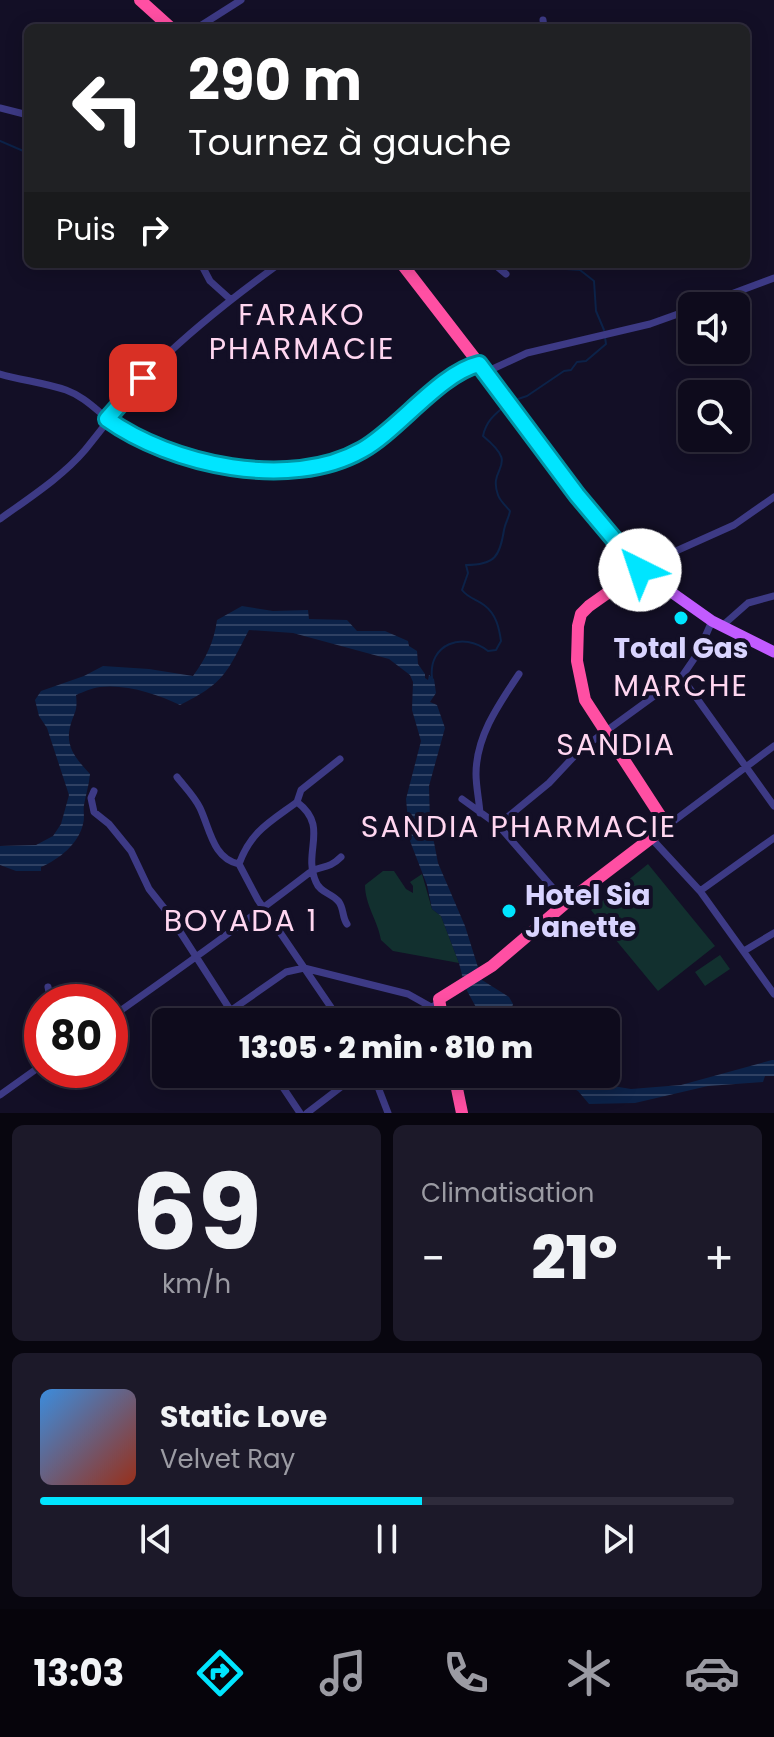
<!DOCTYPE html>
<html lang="fr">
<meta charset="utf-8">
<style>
body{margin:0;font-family:Poppins,sans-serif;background:#1c1929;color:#f1f3f6;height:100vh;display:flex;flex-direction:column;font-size:30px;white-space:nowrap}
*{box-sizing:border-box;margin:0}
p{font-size:26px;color:#9b9ba3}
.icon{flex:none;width:44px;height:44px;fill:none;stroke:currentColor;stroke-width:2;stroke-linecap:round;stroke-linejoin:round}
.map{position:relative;height:1113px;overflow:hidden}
.details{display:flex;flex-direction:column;gap:12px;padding:12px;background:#08060f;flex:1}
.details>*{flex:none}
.banner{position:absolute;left:24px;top:24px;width:726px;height:244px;border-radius:12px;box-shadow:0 4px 20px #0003,0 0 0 2px #2e2b3b;background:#202124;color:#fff;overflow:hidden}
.buttons{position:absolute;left:678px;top:292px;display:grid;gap:16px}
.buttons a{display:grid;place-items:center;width:72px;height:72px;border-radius:12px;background:#0e0b1c;box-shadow:0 4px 20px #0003,0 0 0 2px #2e2b3b;font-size:40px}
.speed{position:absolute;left:24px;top:984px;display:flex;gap:16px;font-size:40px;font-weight:700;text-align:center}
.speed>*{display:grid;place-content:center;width:104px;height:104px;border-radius:50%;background:#0e0b1c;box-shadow:0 4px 20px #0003,0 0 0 2px #2e2b3b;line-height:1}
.speed .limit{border:12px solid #d22;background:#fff;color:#111}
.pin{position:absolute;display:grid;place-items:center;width:68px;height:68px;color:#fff;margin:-34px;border-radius:16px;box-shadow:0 4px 12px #0006}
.me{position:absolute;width:88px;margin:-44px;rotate:319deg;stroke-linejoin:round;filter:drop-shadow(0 0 6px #0008)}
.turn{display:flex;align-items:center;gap:28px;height:168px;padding:0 32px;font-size:36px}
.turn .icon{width:104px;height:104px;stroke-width:2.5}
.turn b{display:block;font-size:56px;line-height:68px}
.then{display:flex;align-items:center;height:76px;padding:0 32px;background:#0003;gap:16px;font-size:30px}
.big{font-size:60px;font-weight:800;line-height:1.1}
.details .card{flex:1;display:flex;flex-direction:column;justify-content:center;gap:12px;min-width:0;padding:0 28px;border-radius:12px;background:#1c1929}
.details .dial{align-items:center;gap:0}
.dial b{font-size:104px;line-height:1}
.song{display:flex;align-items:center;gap:24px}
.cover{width:96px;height:96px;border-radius:12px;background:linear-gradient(135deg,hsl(210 70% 55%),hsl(10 70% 35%))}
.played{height:8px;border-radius:4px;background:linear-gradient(90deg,#00e5ff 55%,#2e2b3b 55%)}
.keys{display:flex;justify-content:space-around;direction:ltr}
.heat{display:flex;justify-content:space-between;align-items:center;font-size:44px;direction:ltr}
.details .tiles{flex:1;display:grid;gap:12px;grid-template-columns:1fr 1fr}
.card:last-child{grid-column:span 2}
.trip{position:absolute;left:152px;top:1008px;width:468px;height:80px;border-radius:12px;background:#0e0b1c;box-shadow:0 4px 20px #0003,0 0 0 2px #2e2b3b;font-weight:800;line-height:80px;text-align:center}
.tabs{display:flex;height:128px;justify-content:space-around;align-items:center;background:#06040b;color:#9b9ba3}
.tabs .icon{width:56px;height:56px}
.tabs .selected{color:#00e5ff}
.tabs b{font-size:36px;color:#f1f3f6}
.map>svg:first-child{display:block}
.grass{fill:#12302f}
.water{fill:url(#water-rules)}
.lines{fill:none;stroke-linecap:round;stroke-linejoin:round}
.stream{stroke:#0c2248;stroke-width:2}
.street{stroke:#3d3a85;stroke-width:7}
.primary{stroke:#c25bff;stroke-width:11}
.highway{stroke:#ff4fa3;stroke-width:12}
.route-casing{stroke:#0095a6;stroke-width:20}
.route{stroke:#00e5ff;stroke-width:14}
.poi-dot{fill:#00e5ff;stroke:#130f26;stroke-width:3}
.labels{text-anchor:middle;stroke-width:8;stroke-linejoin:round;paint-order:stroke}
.poi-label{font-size:28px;font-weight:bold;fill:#d9d4ff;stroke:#130f26}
.neighbourhood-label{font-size:30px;letter-spacing:2px;fill:#ffd6f0;stroke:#130f26}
</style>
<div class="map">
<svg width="774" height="1113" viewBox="0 0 774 1113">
<defs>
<pattern id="water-rules" width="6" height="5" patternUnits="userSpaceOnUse" patternTransform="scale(2)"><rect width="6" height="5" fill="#0c2248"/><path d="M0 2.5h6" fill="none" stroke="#2f4163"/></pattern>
</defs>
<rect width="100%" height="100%" fill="#130f26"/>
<!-- grass -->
<path class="grass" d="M648 864 715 946 658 991 591 910Z
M383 871H394L406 889 413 893V886L410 882 422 874 432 909 441 916 459 963 393 951 381 940C378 921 365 905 365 885Z
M720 955 730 969 705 986 695 972Z"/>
<!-- water -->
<path class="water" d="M242 606 273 611 308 610 309 619 347 620 357 631H385L408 641 409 646 417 651 418 664 425 674V678L428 680 429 675 434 679 436 693 430 702 437 705 445 728 429 786 430 822 438 863 465 926 482 980 509 997 513 1004 511 1011 521 1022H484L465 987 459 963 441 916 432 909 427 885 410 841 406 799 421 741 412 710 413 682 410 675 389 659 293 633 249 630C227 672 225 683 180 705 157 694 127 684 100 687 92 688 83 692 76 695 78 712 74 712 70 727 65 747 77 760 90 774 89 785 86 794 84 805 83 811 85 818 83 824 79 843 60 859 41 867V871H16L0 865V846L36 845 53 836 61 824 69 795 47 728 39 716 35 700 41 691 84 676 103 666 149 669 193 676C206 658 214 642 217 620Z
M772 1060H774V1076H765L763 1082 708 1086 635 1103 589 1104 578 1091 545 1074H577L588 1082 631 1089 681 1085Z"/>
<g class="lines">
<!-- stream -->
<path class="stream" d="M0 141 28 153
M561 264 566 269 580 270 594 281 596 311 604 330
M515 400 527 396 564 371 571 370 577 362 586 361 606 344 605 337
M432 678C428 644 463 631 488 651L496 650 501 641C499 627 496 614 484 605 476 599 468 598 462 590L468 573 466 565C495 565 500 556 504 530 505 523 509 518 510 511 506 506 500 501 498 495 487 465 522 468 483 436 486 421 495 414 506 405"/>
<!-- street -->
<path class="street" d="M543 20 544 28
M197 28 241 0
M0 108 28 115
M201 264 210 281 230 299
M494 264 506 274
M699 306 774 278
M486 372 527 353 650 324 692 309
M0 374C21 380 45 383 66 390 88 398 101 416 121 428 175 462 278 485 339 460 381 443 410 407 448 382 458 375 467 367 479 364
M0 519C29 498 62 477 85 450 109 421 129 391 156 365 194 328 236 295 279 264
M649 577 676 551 734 525 774 497
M722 626 748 603 774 596
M683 675 688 686 774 806
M340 759 301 790 297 802C330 827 302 851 316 882 320 893 332 893 339 902 344 909 342 917 347 924
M177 777C184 786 195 797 200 808 210 829 213 859 239 864L258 900 341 1022
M94 791 91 798 94 812 109 824 131 851 149 889 168 913 238 1022
M462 799 498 825 566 903
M480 813C479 800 476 786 476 774 476 736 499 704 519 674
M498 825 549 783 580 750 683 675 698 653 712 621
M667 826 774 746
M651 838 700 891 774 994
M239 864C251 831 270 822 297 802
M700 891 774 838
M744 951 774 933
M48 987 49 992
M110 1018C177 971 244 923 309 873 321 864 327 871 341 857
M220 1018 286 972 304 968 408 994 433 1008
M416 1022 435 1005
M274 1074 300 1113
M373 1074 388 1113
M0 1095 42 1065
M307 1113 358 1074"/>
<!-- primary -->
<path class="primary" d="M640 570 712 621 774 652"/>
<!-- highway -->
<path class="highway" d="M140 0 171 28
M402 264 545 449 577 495 640 570 589 606 581 614 578 626 577 661 585 700 667 826 566 903 492 966 439 999 443 1022
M454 1074 462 1113"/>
</g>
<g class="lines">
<!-- route casing -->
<g class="route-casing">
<path id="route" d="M143 378 107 419C171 465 290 491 362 450 398 430 440 373 479 364L577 495 640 570"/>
</g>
<!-- route -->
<use href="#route" class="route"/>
</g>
<!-- markers -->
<g class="poi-dot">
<circle cx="681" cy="618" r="8"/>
<circle cx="509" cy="911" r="8"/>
</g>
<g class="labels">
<!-- poi labels -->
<g class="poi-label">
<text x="681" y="658">Total Gas</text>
<text x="525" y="905" text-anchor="start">Hotel Sia<tspan x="525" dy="32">Janette</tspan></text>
</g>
<!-- neighbourhood labels -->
<g class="neighbourhood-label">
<text x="302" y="325">FARAKO<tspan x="302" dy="34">PHARMACIE</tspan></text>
<text x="681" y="696">MARCHE</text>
<text x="616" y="755">SANDIA</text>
<text x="519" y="837">SANDIA PHARMACIE</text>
<text x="241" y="931">BOYADA 1</text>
</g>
</g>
</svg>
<div class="buttons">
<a><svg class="icon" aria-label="sound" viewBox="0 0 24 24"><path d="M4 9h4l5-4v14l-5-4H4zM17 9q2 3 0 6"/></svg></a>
<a><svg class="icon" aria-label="search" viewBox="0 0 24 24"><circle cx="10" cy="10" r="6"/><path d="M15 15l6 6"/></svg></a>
</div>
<div class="speed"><div class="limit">80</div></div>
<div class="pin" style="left:143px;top:378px;background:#d93025"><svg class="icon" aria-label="arrive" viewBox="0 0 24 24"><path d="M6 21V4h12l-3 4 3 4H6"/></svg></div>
<svg class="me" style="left:640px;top:570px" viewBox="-20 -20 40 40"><circle r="19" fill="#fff"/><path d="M0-13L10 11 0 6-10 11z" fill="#00e5ff"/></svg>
<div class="trip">13:05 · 2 min · 810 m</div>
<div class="banner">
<div class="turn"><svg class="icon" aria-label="left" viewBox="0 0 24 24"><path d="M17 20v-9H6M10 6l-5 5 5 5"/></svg><div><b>290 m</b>Tournez à gauche</div></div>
<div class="then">Puis<svg class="icon" aria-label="right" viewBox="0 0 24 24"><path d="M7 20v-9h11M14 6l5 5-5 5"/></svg></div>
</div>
</div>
<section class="details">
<div class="tiles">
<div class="card dial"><b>69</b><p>km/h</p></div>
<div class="card"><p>Climatisation</p>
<div class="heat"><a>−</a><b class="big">21°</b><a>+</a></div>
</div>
<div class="card">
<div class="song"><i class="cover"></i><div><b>Static Love</b><p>Velvet Ray</p></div></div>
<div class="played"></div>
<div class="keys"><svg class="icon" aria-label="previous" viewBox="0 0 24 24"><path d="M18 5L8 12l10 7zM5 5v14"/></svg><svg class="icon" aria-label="pause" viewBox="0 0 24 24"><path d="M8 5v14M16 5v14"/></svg><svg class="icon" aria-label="next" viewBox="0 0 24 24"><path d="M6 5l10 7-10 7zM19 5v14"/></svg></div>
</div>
</div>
</section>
<nav class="tabs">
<b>13:03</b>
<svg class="icon selected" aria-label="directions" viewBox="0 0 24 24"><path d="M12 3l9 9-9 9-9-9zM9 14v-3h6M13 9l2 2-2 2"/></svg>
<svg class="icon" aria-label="music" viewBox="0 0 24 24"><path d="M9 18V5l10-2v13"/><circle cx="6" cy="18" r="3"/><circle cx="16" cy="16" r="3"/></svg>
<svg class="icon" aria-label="phone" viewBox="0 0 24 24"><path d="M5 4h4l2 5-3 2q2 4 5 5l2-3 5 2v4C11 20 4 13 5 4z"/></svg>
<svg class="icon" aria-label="climate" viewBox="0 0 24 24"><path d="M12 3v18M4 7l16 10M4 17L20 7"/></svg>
<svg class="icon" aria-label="car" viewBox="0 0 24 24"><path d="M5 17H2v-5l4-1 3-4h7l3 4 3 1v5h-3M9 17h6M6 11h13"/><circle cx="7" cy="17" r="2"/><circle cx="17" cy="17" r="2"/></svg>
</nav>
